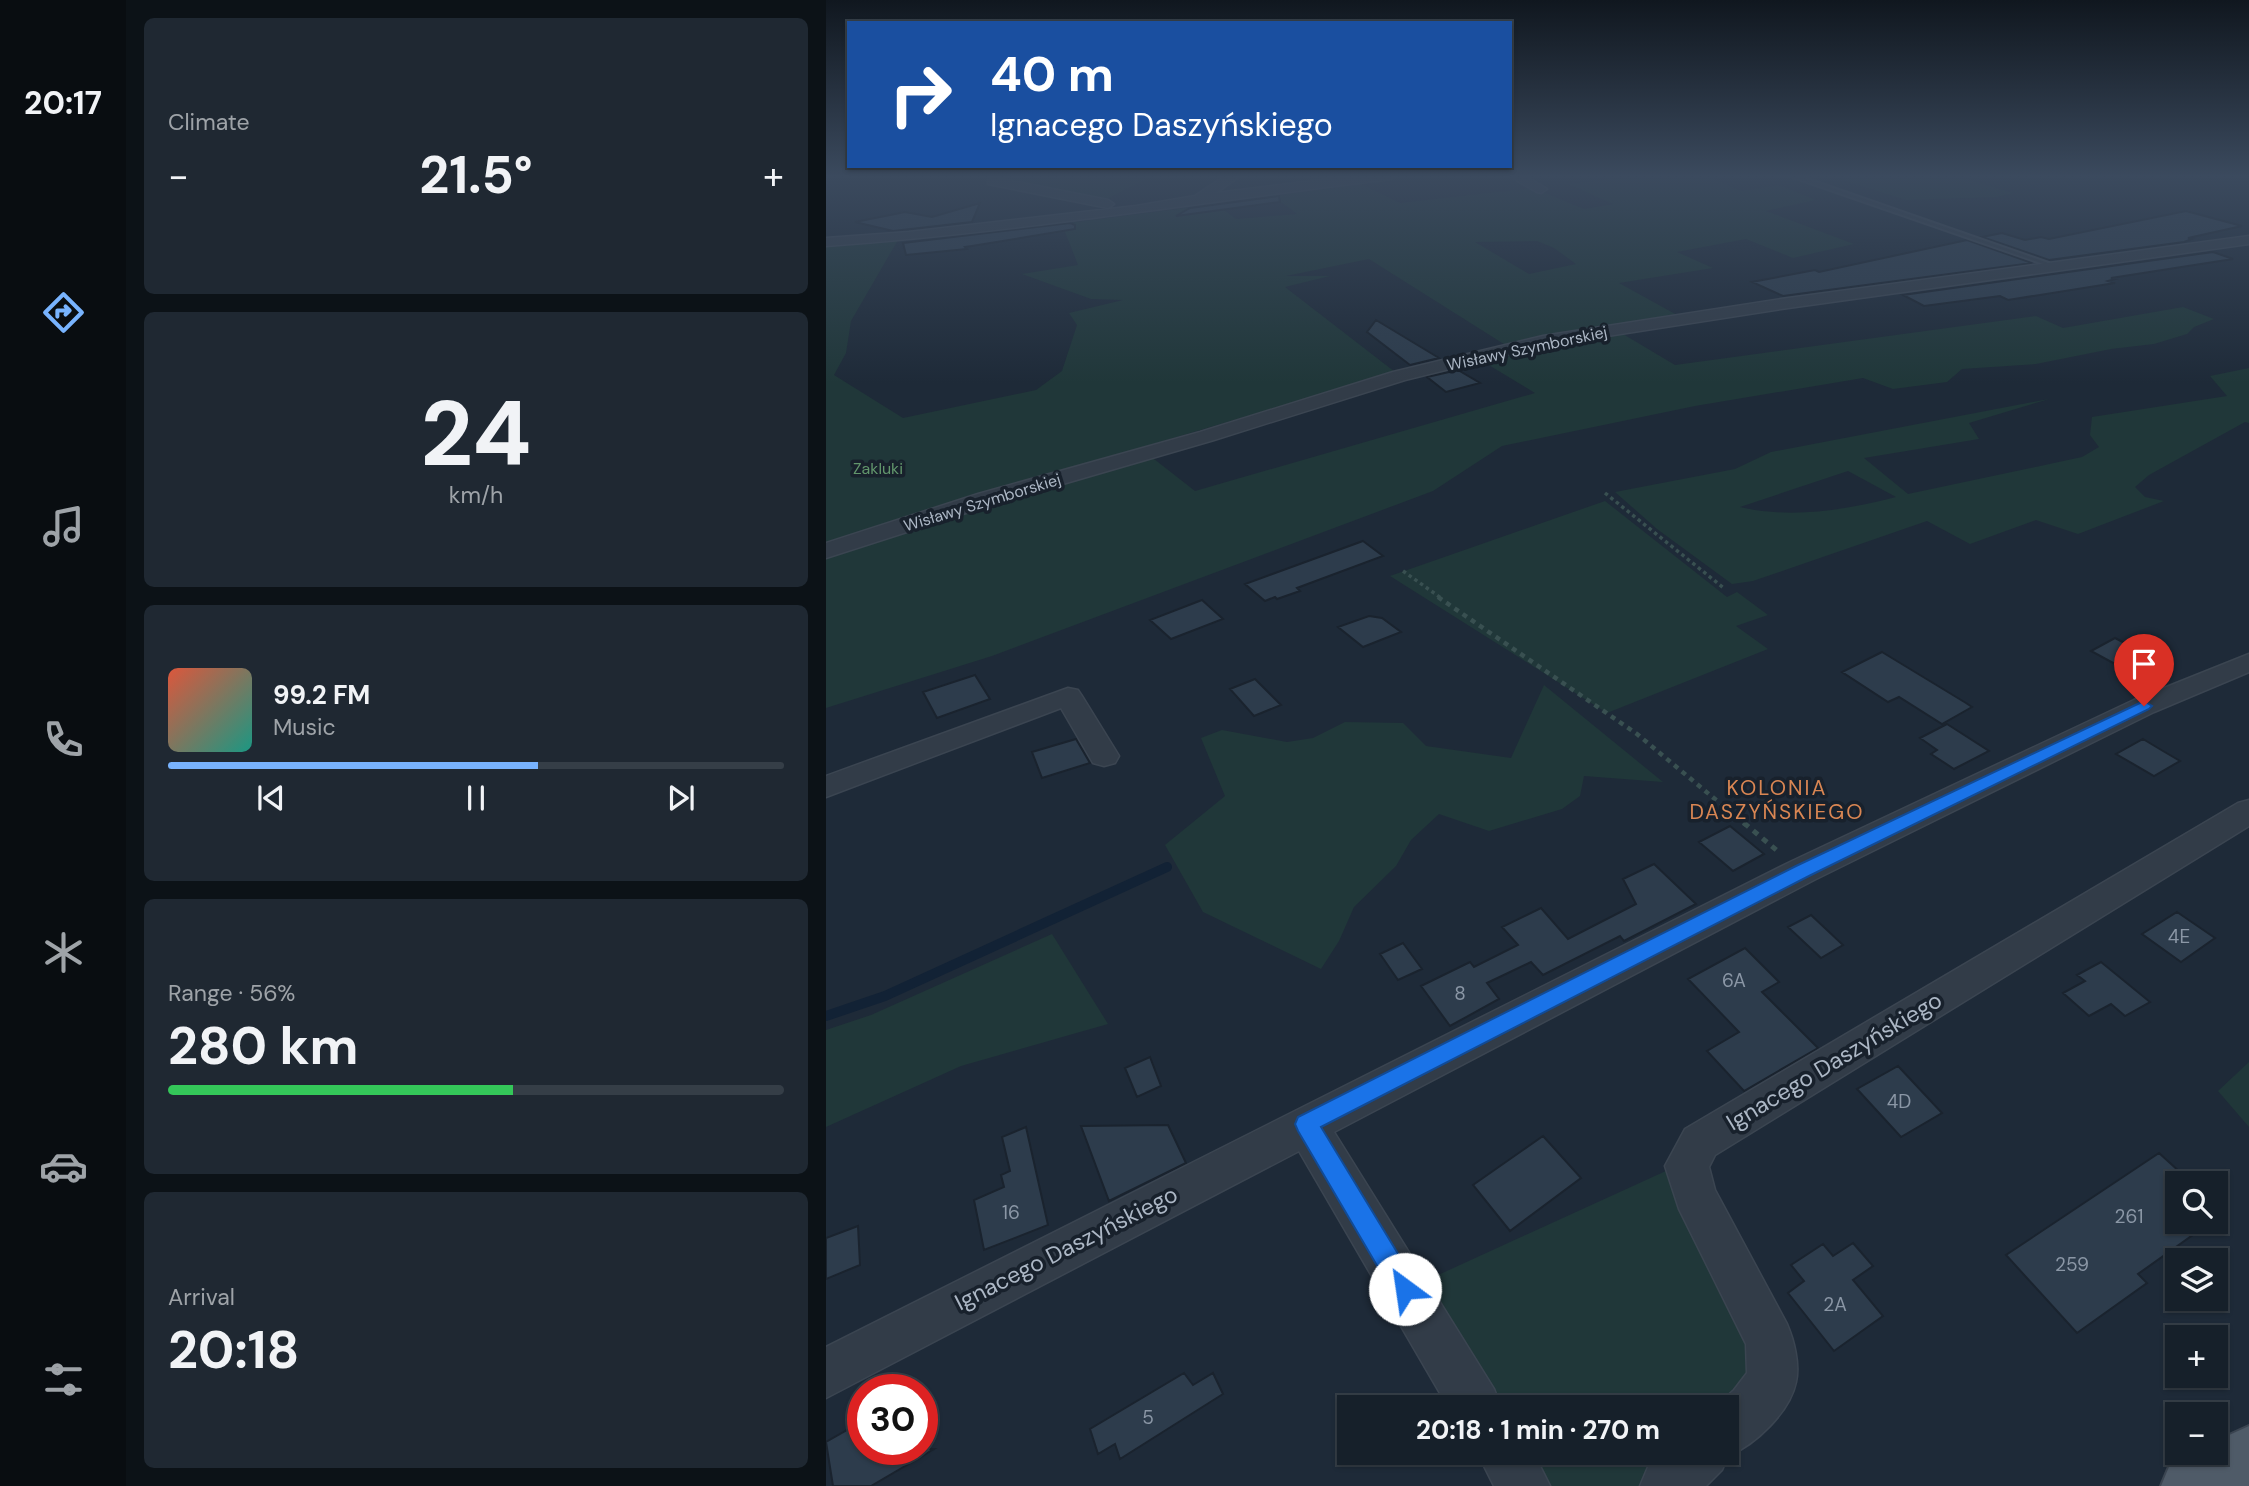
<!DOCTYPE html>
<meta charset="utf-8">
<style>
body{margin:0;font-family:"DM Sans",sans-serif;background:#1f2832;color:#f1f3f6;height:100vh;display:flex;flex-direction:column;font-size:26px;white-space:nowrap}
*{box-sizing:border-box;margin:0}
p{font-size:23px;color:#9ea3a8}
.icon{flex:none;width:38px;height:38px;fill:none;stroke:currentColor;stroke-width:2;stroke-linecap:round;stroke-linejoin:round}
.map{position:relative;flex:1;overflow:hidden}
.details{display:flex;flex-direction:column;gap:18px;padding:18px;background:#0c1217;width:700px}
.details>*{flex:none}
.hud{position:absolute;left:21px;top:21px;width:665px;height:147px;border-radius:0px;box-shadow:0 2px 5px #0004,0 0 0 2px #353e47;background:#1a4fa0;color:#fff;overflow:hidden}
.controls{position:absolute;left:1339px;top:1171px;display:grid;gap:14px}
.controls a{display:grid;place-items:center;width:63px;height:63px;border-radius:0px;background:#16202a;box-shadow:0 2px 5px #0004,0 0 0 2px #353e47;font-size:35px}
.speed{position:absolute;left:21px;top:1374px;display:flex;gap:14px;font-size:35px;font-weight:700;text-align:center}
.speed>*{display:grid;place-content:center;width:91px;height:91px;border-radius:50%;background:#16202a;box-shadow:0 2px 5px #0004,0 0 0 2px #353e47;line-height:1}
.speed .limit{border:10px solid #d22;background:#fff;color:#111}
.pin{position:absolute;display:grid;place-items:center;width:60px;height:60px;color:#fff;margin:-72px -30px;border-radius:50% 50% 50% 0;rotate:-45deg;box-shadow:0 0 7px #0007}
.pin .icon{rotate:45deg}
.me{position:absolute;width:77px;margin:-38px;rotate:329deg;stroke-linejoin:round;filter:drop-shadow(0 0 5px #0008)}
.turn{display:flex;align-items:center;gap:24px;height:147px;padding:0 28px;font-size:32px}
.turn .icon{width:91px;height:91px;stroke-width:2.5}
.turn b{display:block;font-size:49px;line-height:60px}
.big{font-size:52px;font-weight:700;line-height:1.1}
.details .card{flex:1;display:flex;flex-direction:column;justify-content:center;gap:10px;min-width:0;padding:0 24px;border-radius:10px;background:#1f2832}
.details .dial{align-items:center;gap:0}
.dial b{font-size:91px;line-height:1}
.song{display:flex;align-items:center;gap:21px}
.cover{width:84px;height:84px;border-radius:10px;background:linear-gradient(135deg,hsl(10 70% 55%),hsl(170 70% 35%))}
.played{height:7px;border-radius:4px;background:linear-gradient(90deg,#78b3fe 60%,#353e47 60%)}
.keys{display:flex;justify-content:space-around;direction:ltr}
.heat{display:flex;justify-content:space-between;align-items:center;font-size:38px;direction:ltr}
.charge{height:10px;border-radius:5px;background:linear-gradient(90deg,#34c759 56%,#353e47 0)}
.trip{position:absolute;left:511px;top:1395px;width:402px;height:70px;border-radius:0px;background:#16202a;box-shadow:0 2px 5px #0004,0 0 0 2px #353e47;font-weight:700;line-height:70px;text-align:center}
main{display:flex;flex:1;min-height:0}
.dock{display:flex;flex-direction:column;width:126px;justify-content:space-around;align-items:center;background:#090d11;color:#9ea3a8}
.dock .icon{width:49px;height:49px}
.dock .active{color:#78b3fe}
.dock b{font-size:32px;color:#f1f3f6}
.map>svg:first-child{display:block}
.green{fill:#203739;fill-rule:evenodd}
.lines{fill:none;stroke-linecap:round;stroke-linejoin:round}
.stream{stroke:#122235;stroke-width:10}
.building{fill:#2d3c4c;stroke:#1a232e;stroke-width:2}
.service-casing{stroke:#3b4551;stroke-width:4}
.minor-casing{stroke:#3b4551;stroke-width:3}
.primary-casing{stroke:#3b4551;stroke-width:4}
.path-far2{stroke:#395051;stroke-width:3.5;stroke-dasharray:3.5 3.5;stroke-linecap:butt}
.path-far1{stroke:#395051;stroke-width:4.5;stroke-dasharray:5 5;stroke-linecap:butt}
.path{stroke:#395051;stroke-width:5;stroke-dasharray:6 6;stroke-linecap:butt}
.service{fill:#323c48;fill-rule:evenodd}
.minor{fill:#323c48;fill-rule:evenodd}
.primary{fill:#4f5b68;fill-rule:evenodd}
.route{fill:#1a73e8;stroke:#114b97;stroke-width:2}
.labels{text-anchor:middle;stroke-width:7;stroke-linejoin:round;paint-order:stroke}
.far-street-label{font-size:16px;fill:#acb7c5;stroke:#18212c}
.far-park-label{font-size:16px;fill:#62966c;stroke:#18212c}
.near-number-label{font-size:19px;fill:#8b97a6}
.neighbourhood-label{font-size:21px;letter-spacing:2px;fill:#d98653;stroke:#18212c}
.near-street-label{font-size:23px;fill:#acb7c5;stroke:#18212c}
</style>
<main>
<nav class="dock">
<b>20:17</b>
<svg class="icon active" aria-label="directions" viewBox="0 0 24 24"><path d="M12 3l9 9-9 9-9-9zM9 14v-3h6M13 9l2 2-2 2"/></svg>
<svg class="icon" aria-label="music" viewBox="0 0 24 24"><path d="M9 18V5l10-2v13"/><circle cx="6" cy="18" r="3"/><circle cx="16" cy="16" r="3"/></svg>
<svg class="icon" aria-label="phone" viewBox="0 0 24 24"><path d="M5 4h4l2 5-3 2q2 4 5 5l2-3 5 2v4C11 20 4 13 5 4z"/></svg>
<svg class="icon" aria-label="climate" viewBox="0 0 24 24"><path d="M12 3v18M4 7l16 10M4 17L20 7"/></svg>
<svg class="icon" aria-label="car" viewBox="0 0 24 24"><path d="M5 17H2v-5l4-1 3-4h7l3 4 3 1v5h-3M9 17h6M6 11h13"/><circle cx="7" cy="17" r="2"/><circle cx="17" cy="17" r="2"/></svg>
<svg class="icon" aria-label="filters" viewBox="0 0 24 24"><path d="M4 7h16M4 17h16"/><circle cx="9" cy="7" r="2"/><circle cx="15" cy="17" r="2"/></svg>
</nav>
<section class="details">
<div class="card"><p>Climate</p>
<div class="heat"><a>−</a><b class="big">21.5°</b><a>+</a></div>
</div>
<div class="card dial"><b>24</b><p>km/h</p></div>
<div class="card">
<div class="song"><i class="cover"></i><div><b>99.2 FM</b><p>Music</p></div></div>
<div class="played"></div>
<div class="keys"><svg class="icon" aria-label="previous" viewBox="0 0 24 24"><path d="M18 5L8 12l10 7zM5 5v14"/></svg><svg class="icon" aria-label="pause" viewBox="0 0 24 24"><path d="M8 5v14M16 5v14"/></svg><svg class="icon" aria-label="next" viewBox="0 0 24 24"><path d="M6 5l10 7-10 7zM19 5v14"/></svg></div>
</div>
<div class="card"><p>Range · 56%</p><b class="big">280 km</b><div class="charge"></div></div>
<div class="card"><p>Arrival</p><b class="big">20:18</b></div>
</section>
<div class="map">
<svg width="1423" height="1486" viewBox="0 0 1423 1486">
<rect width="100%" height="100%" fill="#1e2a38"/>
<!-- green -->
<path class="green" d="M201 175H329L278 200 184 180Z
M784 175H877L916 191 952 185 990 200 940 211 1028 244 967 258 920 239 851 252 887 268 793 283 851 315 681 346 543 259 460 276H504L459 287 569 372 314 448 369 491 709 393 656 361 797 334 849 365 1210 316 1237 328 1357 307 1388 319 1368 327 1361 334 1328 344 1285 349 1210 364 1136 369 1121 382 1067 389 1037 378 869 406 676 446 607 491 166 656 0 708V244L72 240 25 321 20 353 8 375 77 418 210 390 236 371 251 325 243 313 297 300 265 299 196 274 252 265 236 224 390 204 410 219 471 214 447 196 535 184 574 203 707 188 758 209 787 204 742 184 777 180ZM711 241 728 248 750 264 703 274 649 242Z
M1001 175H1127L1187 193 1170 197 1080 200Z
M1423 368V423L1419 422 1323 475 1309 487 1319 497 1338 501 1252 534 1210 520 1144 544 1101 521 927 581 906 584 831 529 789 492 909 469 945 452 1223 399 1143 423 1153 439 1038 458 1082 494 1256 457 1273 447 1264 435 1266 417 1401 396 1384 376ZM1022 471 1070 497C1020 510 965 519 914 507Z
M779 501 901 597 911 592 942 615 910 626 942 649 781 713 564 576Z
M718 685 837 782 758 776 754 796 736 809 663 831 613 814 585 840 570 866 528 907 513 941 495 969 377 912 339 845 399 796 375 738 396 730 461 742 487 738 519 722 577 723 600 746 685 758Z
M226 934 282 1024 135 1066 0 1127V1030L45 1015Z
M1423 1062V1127L1392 1091Z
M842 1170 932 1351 930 1388 901 1407H675L599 1281Z
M702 1453H858L820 1486H722Z"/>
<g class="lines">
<!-- stream -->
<path class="stream" d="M0 1016 59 996 341 867"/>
</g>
<!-- building -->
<path class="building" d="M453 196 454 202 350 216 364 208Z
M154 203 146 222 67 231 29 222 79 212 106 217Z
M1360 211 1416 226 1362 238 1366 239 1358 242 1223 260 1156 237 1176 233 1199 240 1215 237 1223 239Z
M244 223 249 225V229L146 246 139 247 141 249 80 255 77 243Z
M1141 240 1206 263 957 296 926 282 989 270 993 272Z
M1387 252 1407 259 1285 278 1289 279 1282 281 1289 283 1182 300 1174 296 1098 306 1077 295Z
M550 320 613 358 584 365 541 332Z
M632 370 654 383 620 392 601 377Z
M537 541 557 556 471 588 474 591 451 599 449 597 439 601 419 584Z
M376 600 397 619 345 639 324 620Z
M543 616 556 618 575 632 537 647 512 627Z
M1289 638 1314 651 1289 664 1265 651Z
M1056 652 1140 703 1146 707 1116 724 1073 697 1062 702 1016 672Z
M149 675 164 699 111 718 97 692Z
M429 679 455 705 428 716 404 689Z
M1121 724 1163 751 1128 769 1105 754 1111 750 1094 738Z
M250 739 264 763 216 778 206 752Z
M1317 739 1337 751 1354 761 1328 776 1290 754Z
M904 826 938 854 907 871 873 842Z
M828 864 870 904 798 941 794 936 717 975 705 962 661 983 673 999 624 1026 595 986 644 962 648 967 692 945 676 927 715 908 742 939 810 904 797 879Z
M1351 912 1389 938 1355 962 1316 934Z
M985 915 1017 945 995 958 962 927Z
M577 943 596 969 572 980 554 954Z
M919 948 953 982 936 992 992 1048 918 1091 881 1051 913 1032 862 979Z
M1275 962 1324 1002 1299 1016 1285 1004 1263 1016 1237 993 1259 981 1251 975Z
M324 1057 335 1086 311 1097 299 1068Z
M1072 1066 1116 1113 1075 1137 1031 1089Z
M342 1125 360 1163 283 1201 255 1126Z
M200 1127 222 1225 158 1250 148 1200 178 1187 175 1175 184 1171 176 1137Z
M717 1136 755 1178 684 1231 647 1185Z
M1333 1153 1366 1183H1351V1222H1385L1312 1274 1321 1283 1251 1333 1180 1255Z
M32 1226 34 1265 0 1279V1238Z
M1027 1243 1047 1266 1027 1280 1057 1316 1008 1351 962 1293 978 1281 965 1265 997 1244 1007 1256Z
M358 1373 367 1385 387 1373 397 1394 294 1459 289 1444 272 1454 264 1429Z
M37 1421V1449H108L45 1486H7L0 1442Z"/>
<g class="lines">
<!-- service casing -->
<g class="service-casing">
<path id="service" d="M961 175H970L1234 267 1229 268Z"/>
</g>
<!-- minor casing -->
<g class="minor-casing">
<path id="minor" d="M400 175H415L390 193 533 175H571L565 179C377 202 190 232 0 246V238L83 232 310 206 369 196Z
M681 175H697L721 189 715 193 711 192Z
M166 177 282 200 288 204 282 208 162 184V178Z
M1423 236V244L955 309 717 346 579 380 388 440 168 504 0 558V543L152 494 374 432 567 372 717 336 955 299Z
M1423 654V672L1328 712 988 880 508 1132 668 1389 675 1407H622L473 1151 0 1398V1347L964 862 1308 700Z
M242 688 252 690 256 696 293 756 289 763 278 766 267 763 235 708 0 797V776Z
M1423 800V826L889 1155 883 1167 889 1190 961 1324C968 1340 974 1364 970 1382 964 1412 929 1445 902 1456L896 1470 880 1486H814L822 1467 839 1452H901V1407H889L908 1390 921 1373 920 1344 853 1209 839 1166 859 1129 1412 803Z
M651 1452H707L724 1486H668Z"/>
</g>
<!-- primary casing -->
<g class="primary-casing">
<path id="primary" d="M1423 1426V1486H1335L1345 1462 1364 1452H1390V1441Z"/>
</g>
<!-- path-far2 -->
<path class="path-far2" d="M779 493 899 589
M577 571 615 598"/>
<!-- path-far1 -->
<path class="path-far1" d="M612 597 811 734 920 825"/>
<!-- path -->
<path class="path" d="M918 823 954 853"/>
<!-- service -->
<use href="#service" class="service"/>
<!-- minor -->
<use href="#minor" class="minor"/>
<!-- primary -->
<use href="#primary" class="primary"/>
</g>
<!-- sky -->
<linearGradient id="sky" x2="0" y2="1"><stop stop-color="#10171f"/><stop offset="0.46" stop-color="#3b4a5e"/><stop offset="1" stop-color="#3b4a5e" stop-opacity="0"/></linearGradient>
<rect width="1423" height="383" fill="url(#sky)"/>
<!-- route -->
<path class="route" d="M1318 701 1326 706 1323 709 983 876 495 1127 588 1280 592 1289 588 1298 579 1301 570 1298 472 1131 469 1124 472 1117 970 866Z"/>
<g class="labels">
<!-- far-street labels -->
<g class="far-street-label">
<text transform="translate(701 348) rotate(-12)" y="6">Wisławy Szymborskiej</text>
<text transform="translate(156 502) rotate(-17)" y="6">Wisławy Szymborskiej</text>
</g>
<!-- far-park labels -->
<g class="far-park-label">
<text x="52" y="474">Zakluki</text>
</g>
<!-- near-number labels -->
<g class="near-number-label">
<text x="1353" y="943">4E</text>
<text x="908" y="987">6A</text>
<text x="634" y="1000">8</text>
<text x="1073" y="1108">4D</text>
<text x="185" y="1219">16</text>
<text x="1303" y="1223">261</text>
<text x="1246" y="1271">259</text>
<text x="1009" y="1311">2A</text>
<text x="322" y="1424">5</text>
</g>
<!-- neighbourhood labels -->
<g class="neighbourhood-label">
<text x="951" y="795">KOLONIA<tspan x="951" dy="24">DASZYŃSKIEGO</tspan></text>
</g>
<!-- near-street labels -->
<g class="near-street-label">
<text transform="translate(1008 1061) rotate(-31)" y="8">Ignacego Daszyńskiego</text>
<text transform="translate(240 1248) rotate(-27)" y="8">Ignacego Daszyńskiego</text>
</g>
</g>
</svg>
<div class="controls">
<a><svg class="icon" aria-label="search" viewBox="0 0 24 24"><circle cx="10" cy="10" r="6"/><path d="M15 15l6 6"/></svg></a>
<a><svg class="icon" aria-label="layers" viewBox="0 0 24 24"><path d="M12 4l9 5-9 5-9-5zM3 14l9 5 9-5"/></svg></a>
<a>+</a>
<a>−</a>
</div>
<div class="speed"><div class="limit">30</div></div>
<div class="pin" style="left:1318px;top:706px;background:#d93025"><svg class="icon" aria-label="arrive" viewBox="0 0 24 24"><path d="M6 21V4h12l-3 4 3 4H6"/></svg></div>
<svg class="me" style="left:579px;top:1289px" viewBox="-20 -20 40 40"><circle r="19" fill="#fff"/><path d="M0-13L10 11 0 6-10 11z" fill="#1a73e8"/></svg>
<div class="trip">20:18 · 1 min · 270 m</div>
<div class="hud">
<div class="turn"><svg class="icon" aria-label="right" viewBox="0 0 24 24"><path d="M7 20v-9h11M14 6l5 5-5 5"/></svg><div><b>40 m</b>Ignacego Daszyńskiego</div></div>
</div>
</div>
</main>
